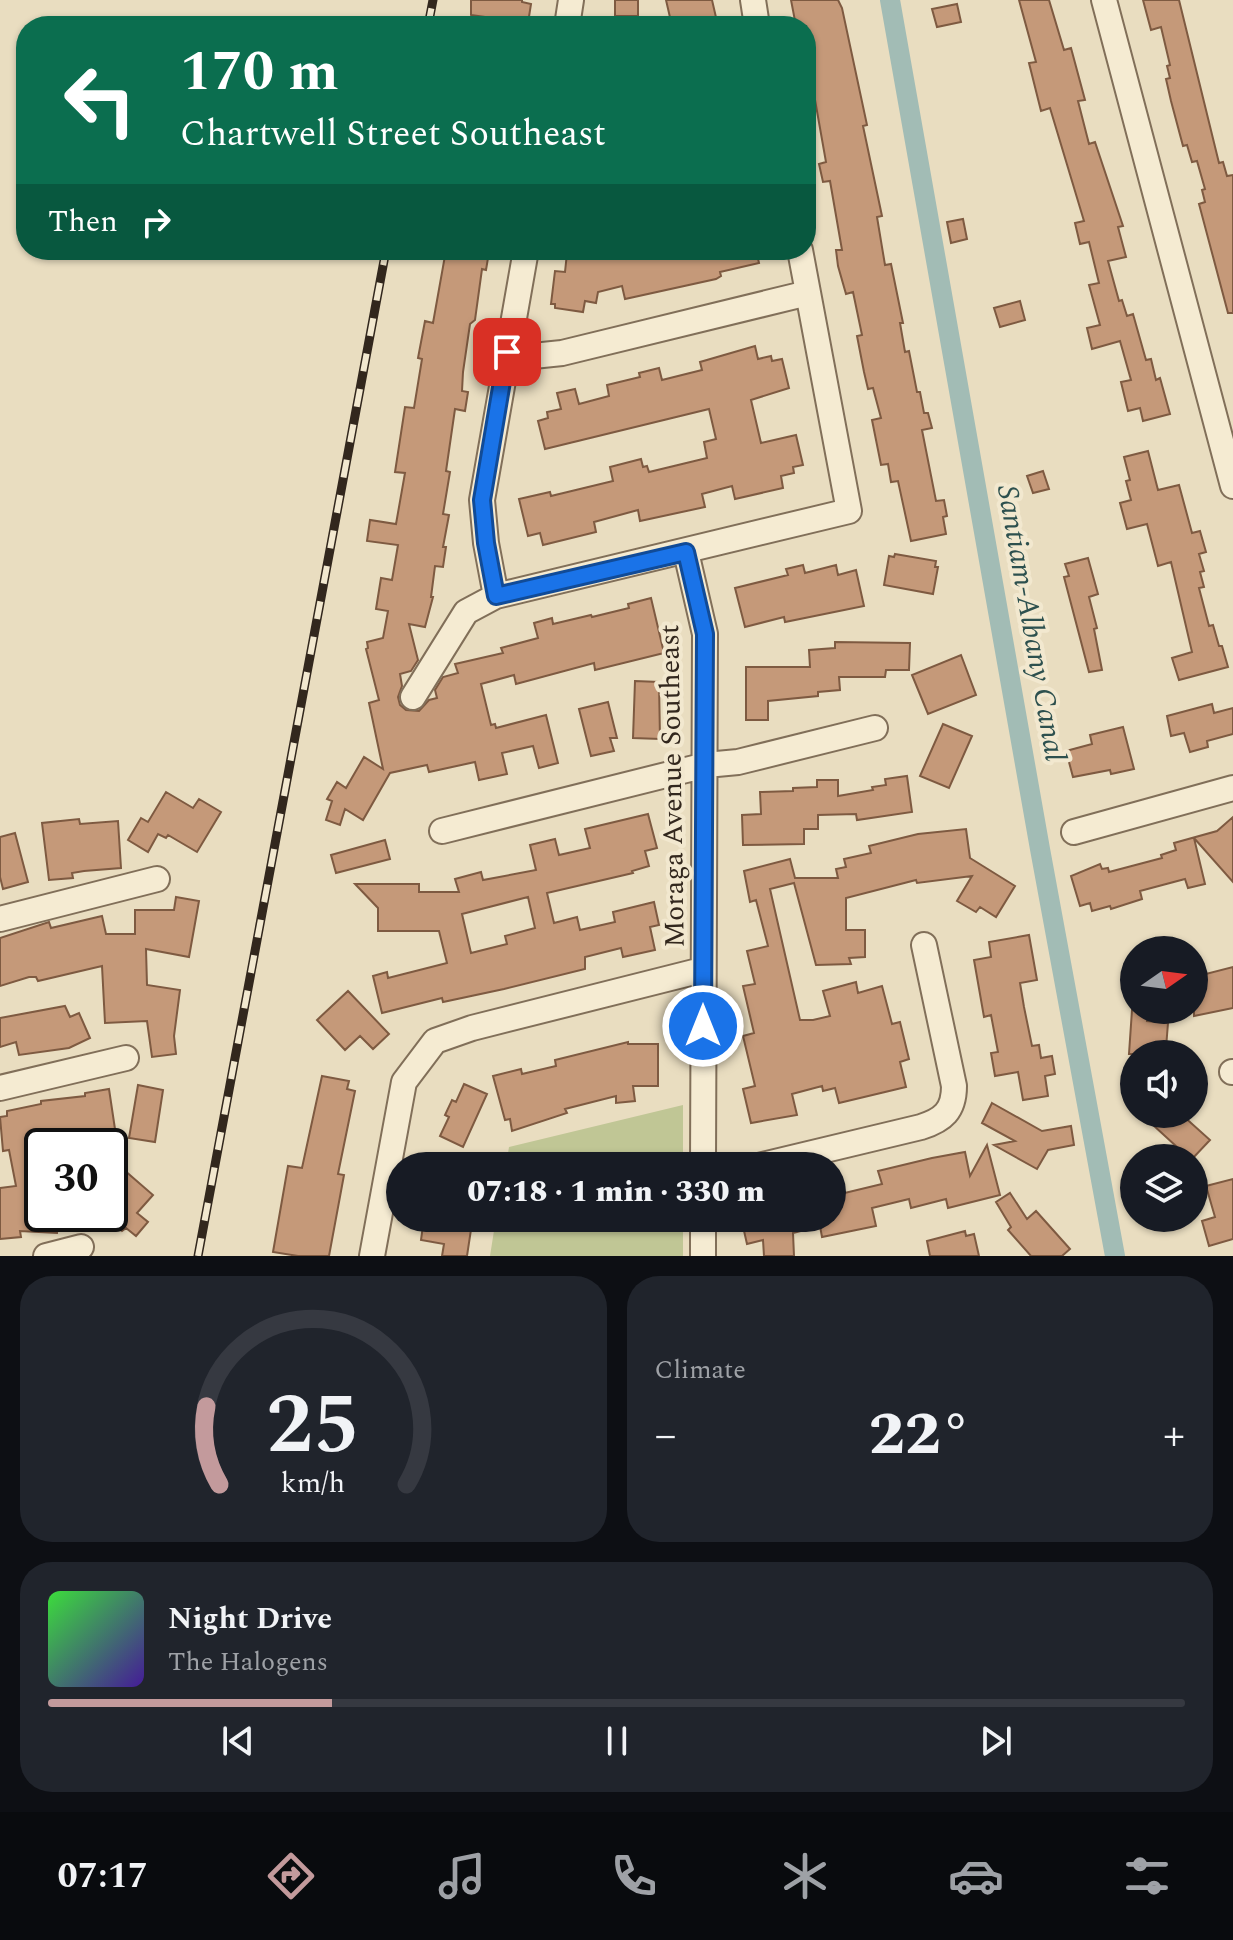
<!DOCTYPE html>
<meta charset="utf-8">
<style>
body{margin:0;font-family:Spectral,serif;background:#20242c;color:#f1f3f6;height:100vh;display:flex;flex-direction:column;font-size:30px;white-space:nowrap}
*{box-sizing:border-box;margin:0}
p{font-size:26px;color:#9ea1a6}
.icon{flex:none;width:44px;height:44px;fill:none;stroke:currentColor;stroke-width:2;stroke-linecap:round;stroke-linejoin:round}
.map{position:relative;height:1256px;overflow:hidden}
.side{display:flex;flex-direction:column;gap:20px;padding:20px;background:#0d0f14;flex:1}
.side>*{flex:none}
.guide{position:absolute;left:16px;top:16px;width:800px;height:244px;border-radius:32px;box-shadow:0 2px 6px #0004;background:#0b6e4f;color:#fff;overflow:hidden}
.needle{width:52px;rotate:76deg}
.controls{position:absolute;left:1120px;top:936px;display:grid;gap:16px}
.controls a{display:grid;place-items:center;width:88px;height:88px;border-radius:50%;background:#171b24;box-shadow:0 2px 6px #0004;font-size:40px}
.speed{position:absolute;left:24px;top:1128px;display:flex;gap:16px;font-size:40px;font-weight:700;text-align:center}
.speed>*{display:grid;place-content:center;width:104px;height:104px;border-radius:50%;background:#171b24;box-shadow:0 2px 6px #0004;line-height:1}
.speed .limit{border:4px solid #111;border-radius:12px;background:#fff;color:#111}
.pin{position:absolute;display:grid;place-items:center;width:68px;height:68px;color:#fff;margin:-34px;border-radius:16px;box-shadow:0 4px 12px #0006}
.me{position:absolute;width:88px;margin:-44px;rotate:0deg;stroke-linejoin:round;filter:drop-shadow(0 0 6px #0008)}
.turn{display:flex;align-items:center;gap:28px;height:168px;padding:0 32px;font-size:36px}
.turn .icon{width:104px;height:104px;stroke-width:2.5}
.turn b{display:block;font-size:56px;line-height:68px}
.then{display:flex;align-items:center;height:76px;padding:0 32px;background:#0003;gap:16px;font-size:30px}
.big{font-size:60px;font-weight:800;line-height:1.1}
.side .widget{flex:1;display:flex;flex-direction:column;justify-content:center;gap:12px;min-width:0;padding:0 28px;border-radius:32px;background:#20242c}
.side .dial{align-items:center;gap:0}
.dial svg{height:208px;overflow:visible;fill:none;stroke:#363941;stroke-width:7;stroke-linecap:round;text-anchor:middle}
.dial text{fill:#f1f3f6;stroke:none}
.song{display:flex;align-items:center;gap:24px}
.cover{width:96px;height:96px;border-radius:12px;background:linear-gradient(135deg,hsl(120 70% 55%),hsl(260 70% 35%))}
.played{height:8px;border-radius:4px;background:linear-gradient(90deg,#c39a9c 25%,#363941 25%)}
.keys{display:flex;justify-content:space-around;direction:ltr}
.heat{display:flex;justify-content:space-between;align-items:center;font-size:44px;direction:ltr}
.side .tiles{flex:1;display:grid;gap:20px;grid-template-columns:1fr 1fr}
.widget:last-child{grid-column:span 2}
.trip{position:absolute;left:386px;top:1152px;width:460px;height:80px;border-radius:40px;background:#171b24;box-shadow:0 2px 6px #0004;font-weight:800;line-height:80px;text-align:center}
.tab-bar{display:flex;height:128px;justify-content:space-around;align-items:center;background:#090b0e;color:#9ea1a6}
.tab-bar .icon{width:56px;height:56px}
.tab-bar .active{color:#c39a9c}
.tab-bar b{font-size:36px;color:#f1f3f6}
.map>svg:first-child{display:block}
.green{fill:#c0c695}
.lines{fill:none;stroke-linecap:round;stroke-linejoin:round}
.canal{stroke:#a2bcb5;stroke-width:20}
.building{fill:#c59979;stroke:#7e5a41;stroke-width:2;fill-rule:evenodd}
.minor-casing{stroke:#816f59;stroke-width:28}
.minor{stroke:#f5ebd2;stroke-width:24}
.rail-casing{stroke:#32271d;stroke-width:9}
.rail{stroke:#f2e8cf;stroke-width:6;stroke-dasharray:18;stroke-linecap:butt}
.route-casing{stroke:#114b97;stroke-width:20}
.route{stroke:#1a73e8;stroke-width:14}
.labels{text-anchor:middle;stroke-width:8;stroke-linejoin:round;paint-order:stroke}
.street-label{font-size:28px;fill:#32271d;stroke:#f2e8cf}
.water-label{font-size:30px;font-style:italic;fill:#2d504e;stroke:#f2e8cf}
</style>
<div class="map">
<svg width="1233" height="1256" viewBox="0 0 1233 1256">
<rect width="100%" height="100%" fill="#e9ddc0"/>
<!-- green -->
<path class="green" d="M683 1105V1166H506L509 1147Z
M496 1218H683V1256H490Z"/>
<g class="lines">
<!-- canal -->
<path class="canal" d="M890 0 1040 849 1115 1256"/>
</g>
<!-- building -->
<path class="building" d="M471 0H522V2L531 4 528 23 471 15Z
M615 0H638V16H615Z
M666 0H712L718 26H672Z
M791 0H838L842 8 867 125 863 126 882 216 877 217 885 265 891 264 903 323H900L905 352 909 351 917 392H920L924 413H928L932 428 922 430 936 501 944 500 947 516 943 517 946 534 911 541 898 481 891 482 888 464 881 465 872 420 881 418 873 388 868 389 864 372 857 336 862 335 853 292 846 294 838 266 836 250H842L830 181 823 182 819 164 826 162 806 49V26H796Z
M1019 0H1049L1064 50 1071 48 1085 100 1078 101 1089 144 1095 142 1123 226 1118 227 1126 257 1108 261 1119 301 1122 300 1127 316 1133 314 1146 360 1151 359 1156 380 1160 378 1170 414 1143 421 1140 408 1128 411 1121 382 1131 380 1120 341 1092 349 1087 328 1100 325 1089 285 1099 283 1089 242 1080 244 1075 223 1084 221 1050 108 1041 111 1029 63 1036 62Z
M1143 0H1179L1219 163 1223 162 1227 176 1233 175V313H1228L1199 204 1205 202 1202 190 1205 189 1197 161 1192 162 1187 145 1183 146 1171 101 1166 79 1170 78 1167 66 1170 65 1161 27 1151 30Z
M957 4 961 22 937 27 932 9Z
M963 219 967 239 951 243 947 222Z
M446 250 489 252 486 270 482 269 475 320 470 324 463 372 462 391 468 392 465 411 455 409 446 471 450 472 443 514 449 515 443 547H446L443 567 435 566 431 597H433L425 627 409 624 418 660 411 671 400 674 402 686 398 697 400 705 406 710 419 711 429 700 437 698 435 690 443 677 458 673 455 664 503 653 501 648 538 638 534 623 552 618 553 624 591 615 592 617 629 608 628 604 651 598 664 653 595 670 594 663 516 684 514 675 481 684 491 725 495 724 496 728 546 715 558 763 539 768 533 746 502 753 507 774 479 780 475 762 429 772 427 765 390 773 363 820 345 809 340 825 326 820 332 801 327 799 337 782 346 788 364 757 383 769 369 703 379 700 366 649 368 648 367 642 383 638 388 611 376 609 381 578 392 580 398 545 367 541 370 520 396 524 405 473 395 472 405 407 414 408 422 359 418 358 425 321 433 323Z
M607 250H756L759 263 720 272 721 276 716 279 625 299 622 286 598 292 596 303 585 301 583 312 555 308V304H551L555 271 565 272 567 253 585 255Z
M1020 301 1025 320 1000 327 994 308Z
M755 346 758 359 771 356 772 361 782 359 789 388 751 400 761 443 796 435 803 465 793 467 794 473 781 476 783 488 735 499 732 486 702 494 705 507 640 521 638 510 594 522 596 532 543 545 540 533 528 536 519 499 550 492 551 496 613 481 610 467 641 459 643 467 647 466 649 472 707 458 704 442 716 439 709 409 545 449 538 421 548 418 547 412 561 409 557 393 575 389 579 404 609 396 607 385 640 377 639 373 659 368 662 380 702 370 700 362Z
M1148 451 1158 490 1179 485 1192 533 1200 531 1206 552 1199 554 1204 571 1200 572 1204 587 1199 588 1209 626 1213 625 1219 646H1222L1228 667 1179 680 1172 658 1192 652 1171 562 1158 566 1147 524 1127 529 1120 503 1131 500 1126 481 1130 480 1124 457Z
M1043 471 1049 489 1033 493 1027 476Z
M895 554 936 561 935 567H938L933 594 884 585 889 556 894 557Z
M1088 558 1098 594 1089 597 1097 628 1094 629 1102 670 1089 672 1064 577 1069 576 1065 564Z
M803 565 805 573 836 565 838 575 856 570 864 606 785 622 784 617 745 627 735 588 788 575 786 569Z
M835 642 910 643 909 670H886L885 677H839L840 690 818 692V696L768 701V720H746V667H810L809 650 835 648Z
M961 655 976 695 928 714 912 675Z
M635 681 659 682 660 739 633 738Z
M608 702 617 738H610L614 751 591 756 579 709Z
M1212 704 1214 713 1233 708V734L1207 741 1208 747 1190 752 1184 733 1171 736 1167 716Z
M943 724 972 736 949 788 920 776Z
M1123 727 1134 769 1111 774 1110 770 1073 777 1066 751 1092 744 1090 735Z
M907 776 912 812 857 820 856 814 818 815V829H804V844L743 845 742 815 761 814 760 792 793 791V788L817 787V780H838V796L873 790 872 787 886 785 885 779Z
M166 792 193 808 199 799 221 812 197 852 168 835 166 838 158 834 148 852 128 840 141 818 148 822Z
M648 814 657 848 645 851 649 866 632 871 633 873 547 893 554 923 577 917 580 930 615 922 613 912 654 902 659 925 650 927 655 950 623 957 621 948 585 957V969L504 989 443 1002 442 998 382 1013 373 976 387 972 388 978 447 963 439 931H378V908L355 884H419V892H459L455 879 481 872 483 880 536 870 530 845 555 839 559 855 590 848 585 829ZM528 897 535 928 505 936 507 944 471 953 462 914Z
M1233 817V882L1194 838 1205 884 1188 888 1185 879 1140 891 1142 899 1111 909 1110 906 1092 911 1090 903 1080 906 1071 876 1100 864 1102 869 1108 868 1109 872 1162 858 1161 855 1176 850 1174 843 1217 831Z
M79 819 80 824 118 821 121 868 84 871 72 873 73 878 49 880 42 823Z
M966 829 970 858 1015 886 996 917 980 907 976 912 957 901 972 876 917 883 916 880 846 898V930H865V957L849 958 851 964 816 965 794 883 770 889 800 1020H813L830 1016 823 991 856 982 858 993 882 986 892 1024 900 1022 909 1059 900 1062 906 1087 839 1103 835 1088 823 1091 822 1086 792 1094 797 1115 751 1123 743 1089 755 1086 743 1036 754 1033 743 986 755 984 747 951 768 946 756 900 750 902 744 871 790 859 795 878H838L836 869 846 867 844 859 871 853 869 846 918 834Z
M15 833 28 882 3 889 0 877V837Z
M385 840 390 859 336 873 331 855Z
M176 897 199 901 189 957 146 949 147 985 180 990 174 1036 176 1054 152 1057 147 1021 105 1023 102 966 38 981 36 977H29L0 986V938L49 922 51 928 102 916 106 934H135V910H174Z
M1029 935 1037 980 1020 983 1024 1007 1032 1046 1039 1045 1041 1058 1052 1056 1055 1074 1045 1076 1048 1096 1023 1100 1018 1072 995 1076 991 1053 998 1052 991 1015 984 1017 974 960 991 957 989 942Z
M1233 967V1008L1194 1016V977Z
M348 991 389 1034 373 1049 360 1036 345 1050 317 1020Z
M65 1006 70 1017 79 1013 90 1038 69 1048 19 1055 16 1042 0 1047V1018Z
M1132 1010H1148L1147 1021 1168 1023 1166 1048 1162 1047 1161 1054H1129Z
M628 1042V1044H658V1086H633L635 1101 616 1103V1096L565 1109 567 1113 512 1131 510 1119 505 1120 493 1076 521 1069 522 1074 556 1066 555 1060Z
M322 1076 349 1081 347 1089 355 1091 338 1174 344 1175 329 1256H298L273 1252 288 1166 302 1168Z
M464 1084 487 1094 463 1147 440 1136 449 1117 445 1115 452 1100 456 1102Z
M138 1085 163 1090 155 1142 129 1138Z
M109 1089 115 1129 71 1137 73 1138 32 1143 35 1154 28 1156 34 1188 42 1189V1214H59L57 1233 20 1231 21 1237 0 1239V1188L16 1186 9 1150 3 1151 0 1117 7 1116V1111L41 1104V1101L85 1096V1093Z
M992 1103 1042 1131 1071 1126 1074 1145 1048 1150 1037 1169 994 1145 1015 1141 982 1123Z
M1141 1114H1181L1210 1140 1193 1158H1189Z
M987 1145 1000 1195 948 1208 946 1199 911 1208 909 1199 872 1208 876 1226 822 1237 820 1226 793 1233 794 1256H764L763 1240 747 1244 742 1222 760 1218H832V1196L882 1184 878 1171 932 1158 965 1152 970 1176Z
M118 1147 123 1176 124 1170 153 1195 137 1213 148 1222 136 1236 126 1228 122 1231 103 1214H110V1148Z
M1233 1179V1239L1209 1246 1202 1221 1215 1217 1206 1186Z
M1010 1193 1027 1219 1036 1211 1070 1249 1062 1256H1031L1008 1230 1011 1227 996 1202Z
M424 1218 472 1223 467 1256H442L444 1244 421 1240Z
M965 1231 966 1236 974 1234 979 1256H930L927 1241Z"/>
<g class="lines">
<!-- minor casing -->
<g class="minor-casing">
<path id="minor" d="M753 0 757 26
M1104 0 1233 486
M567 26 571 0
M507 352 533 356 562 353 808 293
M686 552 705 634 703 1166
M496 596 486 543 482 500 526 250
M413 697 466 612 496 596 849 511 800 250
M442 831 706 765 738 762 875 728
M1074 832 1233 788
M0 919 157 879
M1232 1072H1233
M0 1088 126 1058
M758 1166 921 1127C943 1120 954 1111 954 1086L924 945
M703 1218V1256
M46 1256 81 1247
M372 1256 404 1082 435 1041 472 1028 702 970"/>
</g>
<!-- minor -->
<use href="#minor" class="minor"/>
<!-- rail casing -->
<g class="rail-casing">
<path id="rail" d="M428 26 433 0
M198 1256 386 250"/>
</g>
<!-- rail -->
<use href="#rail" class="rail"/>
</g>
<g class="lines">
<!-- route casing -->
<g class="route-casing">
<path id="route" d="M507 352 482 500 486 543 496 596 686 552 705 634 703 1026"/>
</g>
<!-- route -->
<use href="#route" class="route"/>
</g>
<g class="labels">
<!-- street labels -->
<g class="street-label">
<text transform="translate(671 786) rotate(-91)" y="10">Moraga Avenue Southeast</text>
</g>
<!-- water labels -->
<g class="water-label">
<text transform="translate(1032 623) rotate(80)" y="10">Santiam-Albany Canal</text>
</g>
</g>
</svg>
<div class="controls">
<a><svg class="needle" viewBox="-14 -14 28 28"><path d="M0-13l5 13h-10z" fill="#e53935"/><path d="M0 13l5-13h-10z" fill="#9ea1a6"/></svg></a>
<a><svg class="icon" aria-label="sound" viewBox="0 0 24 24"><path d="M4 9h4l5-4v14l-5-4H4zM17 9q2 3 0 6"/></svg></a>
<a><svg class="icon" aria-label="layers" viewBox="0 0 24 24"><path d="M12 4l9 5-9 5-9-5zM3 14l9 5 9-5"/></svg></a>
</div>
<div class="speed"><div class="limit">30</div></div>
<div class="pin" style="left:507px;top:352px;background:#d93025"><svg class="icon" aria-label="arrive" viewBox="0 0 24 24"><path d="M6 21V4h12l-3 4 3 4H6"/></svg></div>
<svg class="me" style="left:703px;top:1026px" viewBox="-20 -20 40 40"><circle r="17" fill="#1a73e8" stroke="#fff" stroke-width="3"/><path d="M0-11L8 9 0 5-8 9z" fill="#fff"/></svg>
<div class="trip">07:18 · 1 min · 330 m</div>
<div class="guide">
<div class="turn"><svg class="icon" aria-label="left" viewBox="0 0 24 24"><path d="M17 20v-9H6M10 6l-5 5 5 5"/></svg><div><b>170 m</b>Chartwell Street Southeast</div></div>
<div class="then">Then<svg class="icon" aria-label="right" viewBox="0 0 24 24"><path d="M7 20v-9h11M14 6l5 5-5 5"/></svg></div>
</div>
</div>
<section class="side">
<div class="tiles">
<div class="widget dial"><svg viewBox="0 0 100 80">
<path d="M14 69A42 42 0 1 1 86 69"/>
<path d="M14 69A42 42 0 0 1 9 39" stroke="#c39a9c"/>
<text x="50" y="56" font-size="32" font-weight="700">25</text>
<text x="50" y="72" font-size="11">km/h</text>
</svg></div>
<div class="widget"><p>Climate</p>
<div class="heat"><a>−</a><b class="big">22°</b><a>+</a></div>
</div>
<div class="widget">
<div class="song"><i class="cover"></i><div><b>Night Drive</b><p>The Halogens</p></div></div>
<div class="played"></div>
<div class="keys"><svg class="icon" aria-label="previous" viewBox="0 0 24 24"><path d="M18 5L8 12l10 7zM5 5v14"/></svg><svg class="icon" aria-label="pause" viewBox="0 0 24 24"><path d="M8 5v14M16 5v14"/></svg><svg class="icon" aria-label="next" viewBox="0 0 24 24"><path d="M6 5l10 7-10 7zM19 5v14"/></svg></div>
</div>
</div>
</section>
<nav class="tab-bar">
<b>07:17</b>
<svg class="icon active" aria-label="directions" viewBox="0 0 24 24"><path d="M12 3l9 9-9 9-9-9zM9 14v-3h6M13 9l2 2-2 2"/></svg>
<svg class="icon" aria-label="music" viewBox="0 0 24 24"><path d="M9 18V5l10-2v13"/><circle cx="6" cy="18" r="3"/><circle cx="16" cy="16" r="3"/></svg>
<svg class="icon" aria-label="phone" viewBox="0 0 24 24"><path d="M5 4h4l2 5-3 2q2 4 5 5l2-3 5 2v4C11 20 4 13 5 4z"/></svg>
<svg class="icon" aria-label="climate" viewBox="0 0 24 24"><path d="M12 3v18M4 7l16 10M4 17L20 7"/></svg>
<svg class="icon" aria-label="car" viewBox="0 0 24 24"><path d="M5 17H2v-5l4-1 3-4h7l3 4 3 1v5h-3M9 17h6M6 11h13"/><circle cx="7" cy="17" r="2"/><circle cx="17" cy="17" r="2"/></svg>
<svg class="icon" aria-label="filters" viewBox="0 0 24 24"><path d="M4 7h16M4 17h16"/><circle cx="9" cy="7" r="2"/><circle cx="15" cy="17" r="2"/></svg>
</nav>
